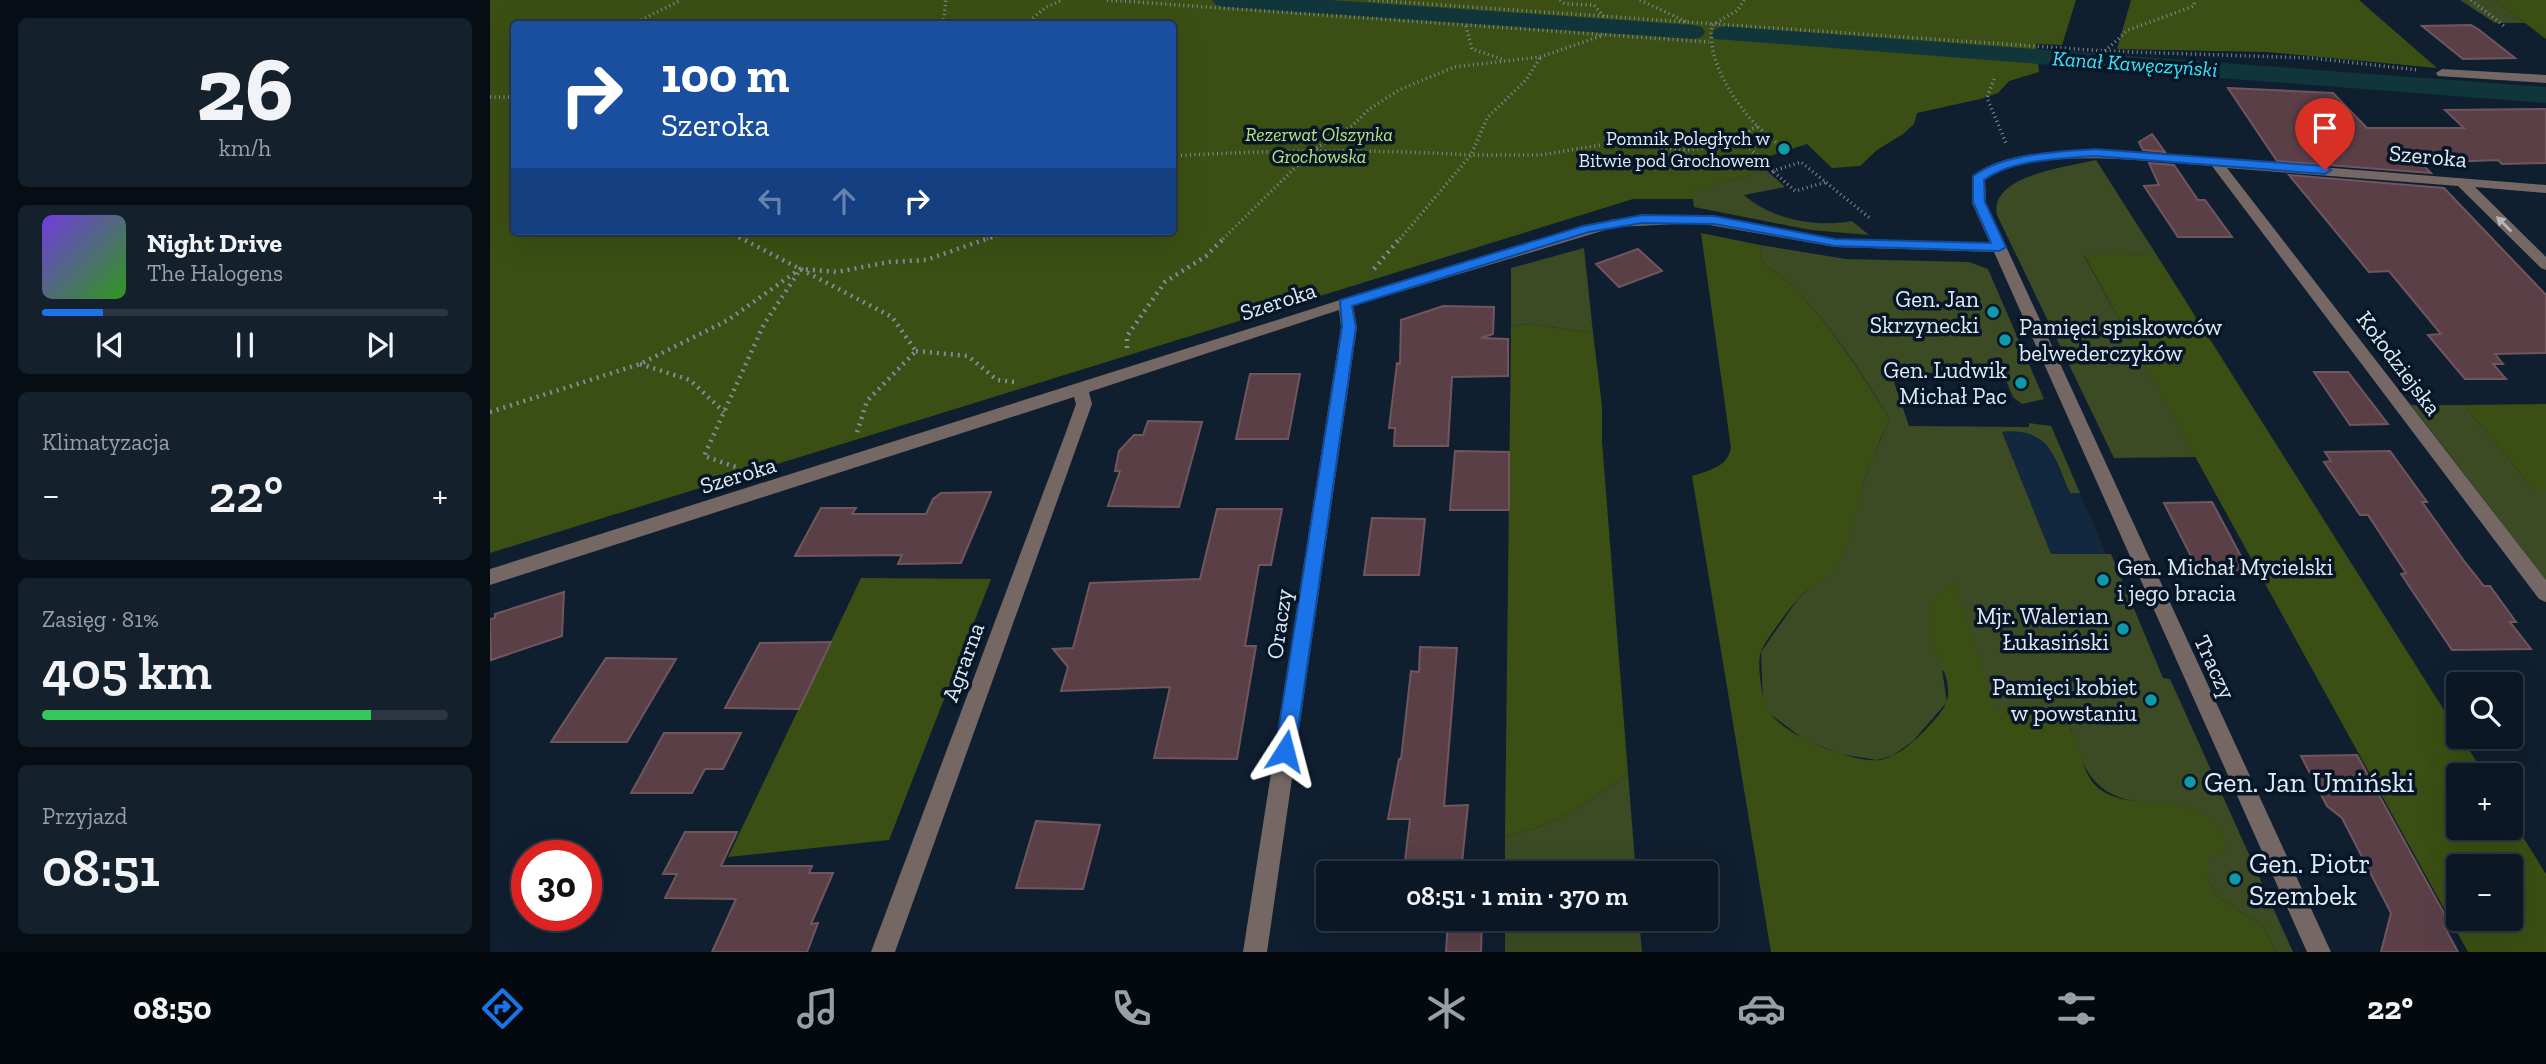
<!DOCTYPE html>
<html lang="pl">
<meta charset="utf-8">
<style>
body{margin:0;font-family:"Zilla Slab",serif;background:#14202c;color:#f1f3f6;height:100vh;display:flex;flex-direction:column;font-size:26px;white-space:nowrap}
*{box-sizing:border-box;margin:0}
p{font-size:23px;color:#9a9fa6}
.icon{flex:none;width:38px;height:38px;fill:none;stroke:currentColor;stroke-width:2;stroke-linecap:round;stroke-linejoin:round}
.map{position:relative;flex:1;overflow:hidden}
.side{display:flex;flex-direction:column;gap:18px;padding:18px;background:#060d14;width:490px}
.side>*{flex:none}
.guide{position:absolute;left:21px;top:21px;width:665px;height:214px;border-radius:7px;box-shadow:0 7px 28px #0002,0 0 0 2px #2b3641;background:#1a4fa0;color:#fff;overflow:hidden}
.tools{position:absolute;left:1956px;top:672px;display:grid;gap:14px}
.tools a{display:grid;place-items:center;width:77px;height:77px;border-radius:7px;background:#0b1724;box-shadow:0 7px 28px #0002,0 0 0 2px #2b3641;font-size:35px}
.speed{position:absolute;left:21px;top:840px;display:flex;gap:14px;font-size:35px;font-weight:700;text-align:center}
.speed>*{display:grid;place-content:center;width:91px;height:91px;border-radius:50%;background:#0b1724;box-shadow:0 7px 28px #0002,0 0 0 2px #2b3641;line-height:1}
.speed .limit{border:10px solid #d22;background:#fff;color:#111}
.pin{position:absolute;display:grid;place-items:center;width:60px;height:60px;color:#fff;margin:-72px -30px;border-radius:50% 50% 50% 0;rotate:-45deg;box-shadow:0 0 7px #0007}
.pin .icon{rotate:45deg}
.me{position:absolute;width:77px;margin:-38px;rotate:9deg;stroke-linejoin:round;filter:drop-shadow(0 0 5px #0008)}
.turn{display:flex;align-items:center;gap:24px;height:147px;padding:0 35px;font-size:32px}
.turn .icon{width:91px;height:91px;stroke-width:2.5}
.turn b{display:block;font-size:49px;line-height:60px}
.lanes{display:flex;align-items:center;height:66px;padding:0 35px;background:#0003;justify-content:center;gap:35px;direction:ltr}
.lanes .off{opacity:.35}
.big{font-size:52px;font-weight:600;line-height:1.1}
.side .tile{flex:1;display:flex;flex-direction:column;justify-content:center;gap:10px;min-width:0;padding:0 24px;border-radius:10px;background:#14202c}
.side .dial{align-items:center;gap:0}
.dial b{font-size:91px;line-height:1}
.song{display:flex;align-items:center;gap:21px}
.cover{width:84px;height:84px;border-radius:10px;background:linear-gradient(135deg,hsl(260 70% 55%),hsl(110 70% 35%))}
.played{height:7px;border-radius:4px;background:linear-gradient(90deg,#1a73e8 15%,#2b3641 15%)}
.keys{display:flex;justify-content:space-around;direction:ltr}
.heat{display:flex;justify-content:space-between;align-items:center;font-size:38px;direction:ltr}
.charge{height:10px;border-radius:5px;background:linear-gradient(90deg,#34c759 81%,#2b3641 0)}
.trip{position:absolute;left:826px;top:861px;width:402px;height:70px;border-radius:7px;background:#0b1724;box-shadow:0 7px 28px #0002,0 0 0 2px #2b3641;font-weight:600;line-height:70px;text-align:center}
.tab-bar{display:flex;height:112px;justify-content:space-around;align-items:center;background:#04090e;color:#9a9fa6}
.tab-bar .icon{width:49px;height:49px}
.tab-bar .active{color:#1a73e8}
.tab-bar b{font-size:32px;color:#f1f3f6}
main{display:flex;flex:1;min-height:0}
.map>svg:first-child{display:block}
.built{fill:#12283e}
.green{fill:#3c4b23}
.forest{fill:#3b4f14;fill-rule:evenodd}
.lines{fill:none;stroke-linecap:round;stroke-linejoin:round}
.canal{fill:#10363b;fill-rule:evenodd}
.building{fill:#5a3f47;stroke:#71555d;stroke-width:2}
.path-far1{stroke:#7e8c9a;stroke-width:3.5;stroke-dasharray:1 3.5;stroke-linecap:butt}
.path{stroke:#7e8c9a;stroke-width:4.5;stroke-dasharray:2 5;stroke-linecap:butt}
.minor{fill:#756764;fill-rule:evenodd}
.oneway{fill:#b5b6bc}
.route{fill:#1a73e8;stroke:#114b97;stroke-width:2}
.culture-dot{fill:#0f9aa8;stroke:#061626;stroke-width:2.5}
.labels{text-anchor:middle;stroke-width:7;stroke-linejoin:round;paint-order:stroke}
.far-park-label{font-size:19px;font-style:italic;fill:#bde47c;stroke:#061626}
.far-poi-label{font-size:19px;fill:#dfebf6;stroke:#061626;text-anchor:end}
.far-water-label{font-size:21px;font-style:italic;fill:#34e7fb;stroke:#061626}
.street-label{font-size:23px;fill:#dfebf6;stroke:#061626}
.poi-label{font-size:23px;fill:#dfebf6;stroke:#061626;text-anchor:end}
.near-poi-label{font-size:28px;fill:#dfebf6;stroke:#061626;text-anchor:start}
</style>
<main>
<section class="side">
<div class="tile dial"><b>26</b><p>km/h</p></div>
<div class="tile">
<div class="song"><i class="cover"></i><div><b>Night Drive</b><p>The Halogens</p></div></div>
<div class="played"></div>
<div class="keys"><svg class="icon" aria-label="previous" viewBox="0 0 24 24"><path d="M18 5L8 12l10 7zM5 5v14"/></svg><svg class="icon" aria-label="pause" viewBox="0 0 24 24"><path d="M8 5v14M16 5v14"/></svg><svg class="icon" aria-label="next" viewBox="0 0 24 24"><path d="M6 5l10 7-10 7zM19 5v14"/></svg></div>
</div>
<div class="tile"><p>Klimatyzacja</p>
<div class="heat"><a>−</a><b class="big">22°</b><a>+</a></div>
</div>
<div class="tile"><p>Zasięg · 81%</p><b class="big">405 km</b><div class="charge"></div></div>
<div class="tile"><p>Przyjazd</p><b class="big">08:51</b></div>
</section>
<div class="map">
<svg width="2056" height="952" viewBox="0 0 2056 952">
<rect width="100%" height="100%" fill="#0f1f30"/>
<!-- built -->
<path class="built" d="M1512 432H1539L1558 443 1579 493H1590L1616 554H1561Z"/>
<!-- green -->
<path class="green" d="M1970 0H2005L2035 23H2005Z
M1606 160 1666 254 1594 256 1706 457 1624 458 1507 215C1499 175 1578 167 1606 160Z
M1276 170 1295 187 1254 195C1281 219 1326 228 1362 221L1379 235 1321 230 1204 207 1202 191Z
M1270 245 1356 259 1479 262 1498 269 1554 399 1532 404 1523 397 1513 373H1401L1419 426 1539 427V423L1561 426 1590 493H1580C1563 455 1561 428 1512 432L1561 554H1621L1673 678 1680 679 1803 952H1786L1774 927 1728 897 1717 877V858L1690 805C1651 802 1614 805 1594 765 1588 754 1586 741 1581 729L1505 710 1452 670 1457 702 1423 741 1402 756 1387 760 1350 754 1315 740 1277 712 1273 703 1271 652 1308 599 1348 564 1380 463 1400 419C1370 371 1339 321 1297 281 1289 273 1279 270 1272 261Z
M1094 248 1103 333 1039 324 1021 326V268Z
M1921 405H1974L2045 491H2056V580Z
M1138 774 1146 873H1015V836C1063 828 1099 802 1138 774Z
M1015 919H1149L1152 952H1015Z"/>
<!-- forest -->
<path class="forest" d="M0 0H1586L1572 45 1546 44 1549 72 1519 81 1508 93 1490 99 1427 113 1424 124 1413 134 1387 150 1370 166 1342 168 1317 144 1267 160 1276 170 1203 191 1205 199H1143L0 553ZM682 24V231H24V24Z
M1641 0H1869L1947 68 1777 52 1627 49Z
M2005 0H2056V39Z
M1211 233 1270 245 1272 261C1279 270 1289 273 1297 281 1339 321 1369 371 1400 419 1389 442 1379 464 1372 488 1365 514 1362 541 1348 564 1339 580 1320 586 1308 599 1299 609 1277 638 1271 651 1267 662 1271 686 1273 698 1275 730 1360 763 1389 760 1406 758 1425 741 1437 728 1443 722 1453 711 1456 703 1471 667 1404 621 1464 583L1505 710C1536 700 1574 706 1586 740 1591 755 1594 773 1605 785 1629 808 1664 798 1693 806 1706 809 1716 816 1727 823L1738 853 1717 858V877L1728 897 1774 927 1786 952H1281L1202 476C1219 470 1237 468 1241 448Z
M1666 254 1995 775H1969V828H2021V818L2056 874V952H1978L1594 255ZM2021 866V919H1969V866Z
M1039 324 1103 333 1112 406V441L1138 774C1099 802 1063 828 1015 836L1021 326Z
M2056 404V491H2045L1974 405Z
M371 578 501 579 399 840 238 857Z"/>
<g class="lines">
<!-- canal -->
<path class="canal" d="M722 0H840L1203 25 1212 27 1215 32 1212 37 1203 39 734 7 726 5Z
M1234 26 2056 87V103L1225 39 1221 34 1225 29Z"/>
</g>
<!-- building -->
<path class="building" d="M1981 25 1988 29 2025 58 1973 59 1932 26Z
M1738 88 1843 93 1877 128H1974L1955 110 2056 109V163L2012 164 2008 160 1931 163 1941 173 1787 161Z
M1662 134 1675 152 1653 150 1649 142Z
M1659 163 1684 165 1708 200H1715L1742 237H1688L1654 186 1669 185Z
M1799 175 1954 188 2056 295V353L2005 354 2013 364H2003L2016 379H1975L1938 335 1951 334 1899 271 1879 272Z
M1148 249 1172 271 1129 287 1106 264Z
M953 306 1004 307 1003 334 991 338 1018 339V376L962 377 958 446H904L905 428H899L907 363 910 364 911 320Z
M1824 372H1858L1898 424 1860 425Z
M760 374H810L798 439H746Z
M658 421 712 422 689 507 618 506 630 471H625L629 451 644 435H653Z
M965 451 1019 452V510H960Z
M1900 451 1937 502H1932L1974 561 1994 586H2000L2026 622H2020L2041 649 1962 650 1911 574 1916 573 1878 515H1870L1834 462 1841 461 1835 452Z
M501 492 471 563 408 564 412 555 305 556 331 508H366L362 514H436L443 499 451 493Z
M1722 502 1760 573 1710 574 1674 503Z
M727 509H792L781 565H769L755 646H766L747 759 664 758 680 687 571 691 578 667 563 649 583 648 600 583 710 579Z
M882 518 935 519 929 575H874Z
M74 592 72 636 1 660 0 619 5 618V614Z
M341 642 309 709 235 708 270 643Z
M930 647 967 648 954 806 978 805 971 872 914 869 920 819H898L909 759H911L921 671 929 672Z
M116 658 186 659 137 742H61Z
M174 733H251L233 769H215L202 793H141Z
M1867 755 1961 926H1954L1968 952H1891L1901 913 1852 818 1837 806 1811 756Z
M546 821 610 825 593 889 526 888Z
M195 832H247L231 866H322L319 873H343L321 924 328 923 317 952H222L246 899 175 898 187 874H173Z
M958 919H992L991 952H956Z"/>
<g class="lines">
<!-- path-far1 -->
<path class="path-far1" d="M617 0 1219 42
M879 0 1615 51 1821 58 1929 70
M1070 0 1075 4 1104 5 1114 17
M1150 0 1197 22
M1254 0 1248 10 1222 25C1216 60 1244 102 1268 127L1261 129 1253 142 1283 171 1311 162 1381 219
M1981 0 2014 26
M143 24 191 0
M453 24 456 0
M536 24 556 7 573 0
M976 26 982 49 1015 60
M1615 51 1638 30 1704 6 1705 0
M1504 79 1497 98 1516 143
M0 97H24
M1268 127 1289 145
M682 156C782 150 881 149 981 155L997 118 1036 80 1050 58
M1284 172 1305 191 1336 182
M237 231 252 239
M497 239 520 231
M733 239 822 151 862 126 878 110 909 90 964 67 1050 57 1114 35
M910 239 981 155H1050L1123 143 1195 150 1255 144"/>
<!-- path -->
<path class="path" d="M249 237 402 317 426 351 377 401 367 432
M884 269 911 237
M637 348V336L675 282 716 256 735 237
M426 351 478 356 507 380 525 382
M150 364 200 380 234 412
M0 412 150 364 238 320 310 269 347 272 399 262 436 260 502 237
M250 472 246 467 214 456 274 324 308 273"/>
<!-- minor -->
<path class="minor" d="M1952 69 2056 75V83L1948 76 1946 73Z
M1604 149 2056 185V193L1985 187 2056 257V270L2051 268 1968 186 1737 168 2056 580V602L2049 599 1722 166C1664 162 1543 145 1495 179L1496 203 1841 952H1817L1504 252 1345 247 1208 223 1125 227 863 306 867 327 777 952H753L851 327 849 310 599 392 602 404 405 952H381L576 432 586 404 584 397 0 585V569L850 300 1124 219 1208 215 1345 239 1500 243 1482 203 1483 175C1518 151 1563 153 1604 149Z"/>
</g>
<!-- one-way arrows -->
<defs><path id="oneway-solid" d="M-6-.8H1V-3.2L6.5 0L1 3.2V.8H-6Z" transform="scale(1.75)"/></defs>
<use class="oneway" href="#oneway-solid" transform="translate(2014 224) rotate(-135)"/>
<!-- route -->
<path class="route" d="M1604 149 1835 166 1841 170 1835 174 1604 156C1570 159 1522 159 1494 180L1495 202 1516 247 1509 251 1345 246 1224 224 1152 223 1099 232 862 306 866 327 805 751 802 757 795 760 788 757 785 751 852 327 850 300 1093 226 1152 215 1224 216 1345 239 1501 243 1483 202V176C1515 153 1566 152 1604 149Z"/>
<!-- markers -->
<g class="culture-dot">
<circle cx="1294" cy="149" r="7"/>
<circle cx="1503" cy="312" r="7"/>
<circle cx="1515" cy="340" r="7"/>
<circle cx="1531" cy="383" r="7"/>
<circle cx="1613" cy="580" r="7"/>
<circle cx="1633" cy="629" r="7"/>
<circle cx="1661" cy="700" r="7"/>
<circle cx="1700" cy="782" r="7"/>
<circle cx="1745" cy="879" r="7"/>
</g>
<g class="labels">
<!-- far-park labels -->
<g class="far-park-label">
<text x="829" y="141">Rezerwat Olszynka<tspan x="829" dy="22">Grochowska</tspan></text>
</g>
<!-- far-poi labels -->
<g class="far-poi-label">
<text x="1280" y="145">Pomnik Poległych w<tspan x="1280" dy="22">Bitwie pod Grochowem</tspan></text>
</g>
<!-- far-water labels -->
<g class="far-water-label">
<text transform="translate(1645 64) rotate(4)" y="7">Kanał Kawęczyński</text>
</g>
<!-- street labels -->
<g class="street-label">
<text transform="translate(1938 156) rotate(5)" y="8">Szeroka</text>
<text transform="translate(788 301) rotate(-18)" y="8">Szeroka</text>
<text transform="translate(1909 363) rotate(53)" y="8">Kołodziejska</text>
<text transform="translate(248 475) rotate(-17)" y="8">Szeroka</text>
<text transform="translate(789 624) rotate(-82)" y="8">Oraczy</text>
<text transform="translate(473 662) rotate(-70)" y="8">Agrarna</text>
<text transform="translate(1725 667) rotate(65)" y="8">Traczy</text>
</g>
<!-- poi labels -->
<g class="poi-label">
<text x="1489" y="307">Gen. Jan<tspan x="1489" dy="26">Skrzynecki</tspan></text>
<text x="1529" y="335" text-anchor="start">Pamięci spiskowców<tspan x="1529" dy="26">belwederczyków</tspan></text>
<text x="1517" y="378">Gen. Ludwik<tspan x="1517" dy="26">Michał Pac</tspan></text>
<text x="1627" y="575" text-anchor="start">Gen. Michał Mycielski<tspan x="1627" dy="26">i jego bracia</tspan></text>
<text x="1619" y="624">Mjr. Walerian<tspan x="1619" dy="26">Łukasiński</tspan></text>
<text x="1647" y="695">Pamięci kobiet<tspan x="1647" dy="26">w powstaniu</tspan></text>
</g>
<!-- near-poi labels -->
<g class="near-poi-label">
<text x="1714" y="792">Gen. Jan Umiński</text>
<text x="1759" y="873">Gen. Piotr<tspan x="1759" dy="32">Szembek</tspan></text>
</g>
</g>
</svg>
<div class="tools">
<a><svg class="icon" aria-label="search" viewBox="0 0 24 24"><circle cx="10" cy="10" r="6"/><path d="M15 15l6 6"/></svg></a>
<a>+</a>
<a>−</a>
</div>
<div class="speed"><div class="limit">30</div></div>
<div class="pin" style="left:1835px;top:170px;background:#d93025"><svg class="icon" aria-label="arrive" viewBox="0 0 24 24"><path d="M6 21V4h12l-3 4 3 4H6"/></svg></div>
<svg class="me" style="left:795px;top:751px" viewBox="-20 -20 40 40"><path d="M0-17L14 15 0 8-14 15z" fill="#1a73e8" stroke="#fff" stroke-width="4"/></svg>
<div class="trip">08:51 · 1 min · 370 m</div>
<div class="guide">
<div class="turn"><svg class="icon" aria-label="right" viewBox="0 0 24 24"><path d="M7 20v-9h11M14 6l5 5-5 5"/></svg><div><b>100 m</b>Szeroka</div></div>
<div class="lanes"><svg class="icon off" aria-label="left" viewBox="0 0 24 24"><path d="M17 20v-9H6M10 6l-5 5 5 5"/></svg><svg class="icon off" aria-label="ahead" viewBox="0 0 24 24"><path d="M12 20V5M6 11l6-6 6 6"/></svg><svg class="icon" aria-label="right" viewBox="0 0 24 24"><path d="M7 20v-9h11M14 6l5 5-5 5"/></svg></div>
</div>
</div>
</main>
<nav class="tab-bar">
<b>08:50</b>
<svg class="icon active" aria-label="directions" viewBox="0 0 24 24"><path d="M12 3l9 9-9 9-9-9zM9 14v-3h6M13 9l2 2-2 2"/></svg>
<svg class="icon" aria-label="music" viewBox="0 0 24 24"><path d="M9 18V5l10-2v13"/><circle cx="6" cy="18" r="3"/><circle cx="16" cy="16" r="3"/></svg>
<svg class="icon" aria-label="phone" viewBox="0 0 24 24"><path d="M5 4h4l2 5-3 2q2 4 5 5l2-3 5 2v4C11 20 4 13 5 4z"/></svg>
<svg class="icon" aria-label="climate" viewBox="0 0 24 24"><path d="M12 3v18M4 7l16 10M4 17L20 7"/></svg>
<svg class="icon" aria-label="car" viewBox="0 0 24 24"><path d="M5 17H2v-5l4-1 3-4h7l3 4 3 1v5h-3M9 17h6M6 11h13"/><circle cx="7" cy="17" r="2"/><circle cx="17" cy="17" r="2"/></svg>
<svg class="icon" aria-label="filters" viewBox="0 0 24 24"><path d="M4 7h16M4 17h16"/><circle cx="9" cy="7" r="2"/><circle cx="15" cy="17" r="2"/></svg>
<b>22°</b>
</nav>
